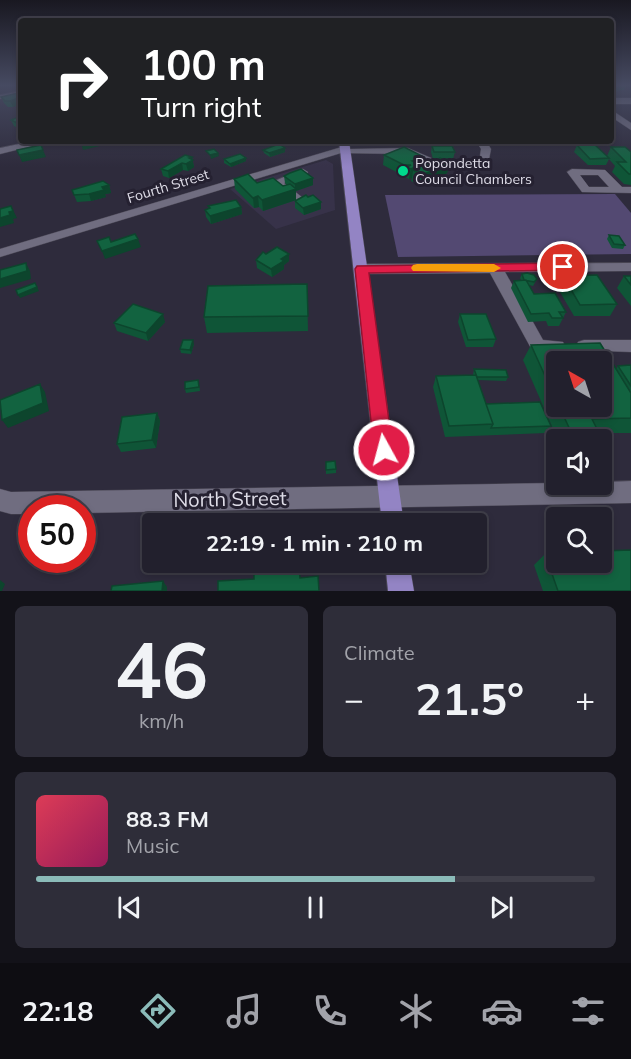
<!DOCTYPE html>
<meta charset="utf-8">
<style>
body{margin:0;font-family:Mulish,sans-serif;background:#2e2d39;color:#f1f3f6;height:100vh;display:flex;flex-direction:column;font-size:22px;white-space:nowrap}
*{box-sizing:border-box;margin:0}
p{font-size:20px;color:#a2a3aa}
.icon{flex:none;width:33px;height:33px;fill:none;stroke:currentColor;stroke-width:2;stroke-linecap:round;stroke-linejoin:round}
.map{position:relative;height:591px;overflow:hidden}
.panel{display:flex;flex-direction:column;gap:15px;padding:15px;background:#131219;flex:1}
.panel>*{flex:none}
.hud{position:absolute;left:18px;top:18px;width:596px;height:126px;border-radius:6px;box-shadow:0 3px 9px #0003,0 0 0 2px #3f3e49;background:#202124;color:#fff;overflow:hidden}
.needle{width:39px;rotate:321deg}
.buttons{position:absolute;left:546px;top:351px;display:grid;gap:12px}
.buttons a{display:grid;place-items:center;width:66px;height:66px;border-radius:6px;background:#22202d;box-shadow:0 3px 9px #0003,0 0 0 2px #3f3e49;font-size:30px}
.speed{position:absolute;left:18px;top:495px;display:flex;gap:12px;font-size:30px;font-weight:700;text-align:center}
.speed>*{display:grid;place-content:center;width:78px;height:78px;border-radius:50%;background:#22202d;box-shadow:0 3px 9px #0003,0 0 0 2px #3f3e49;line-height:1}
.speed .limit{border:9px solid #d22;background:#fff;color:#111}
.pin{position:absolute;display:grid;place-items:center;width:51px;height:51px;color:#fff;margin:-26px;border:3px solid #fff;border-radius:50%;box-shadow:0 2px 6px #0007}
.me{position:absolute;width:66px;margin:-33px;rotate:353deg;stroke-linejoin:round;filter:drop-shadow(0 0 4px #0008)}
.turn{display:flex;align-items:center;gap:21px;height:126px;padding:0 24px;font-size:27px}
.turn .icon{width:78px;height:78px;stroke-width:2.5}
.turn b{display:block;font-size:42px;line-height:51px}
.big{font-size:45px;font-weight:700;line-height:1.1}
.panel .card{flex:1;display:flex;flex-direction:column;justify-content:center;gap:9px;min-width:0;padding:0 21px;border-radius:9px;background:#2e2d39}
.panel .dial{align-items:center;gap:0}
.dial b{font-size:78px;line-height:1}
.song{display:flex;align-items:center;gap:18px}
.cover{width:72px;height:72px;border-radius:9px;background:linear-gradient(135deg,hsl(350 70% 55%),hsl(330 70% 35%))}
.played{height:6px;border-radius:3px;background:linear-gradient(90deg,#8bbbb9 75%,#3f3e49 75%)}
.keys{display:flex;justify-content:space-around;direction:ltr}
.heat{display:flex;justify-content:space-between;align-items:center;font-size:33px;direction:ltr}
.panel .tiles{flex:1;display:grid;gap:15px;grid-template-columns:1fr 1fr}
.card:last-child{grid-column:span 2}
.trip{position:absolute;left:142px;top:513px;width:345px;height:60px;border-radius:6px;background:#22202d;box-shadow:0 3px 9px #0003,0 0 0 2px #3f3e49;font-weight:700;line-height:60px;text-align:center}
.dock{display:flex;height:96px;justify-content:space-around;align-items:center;background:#0e0d12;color:#a2a3aa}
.dock .icon{width:42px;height:42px}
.dock .on{color:#8bbbb9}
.dock b{font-size:27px;color:#f1f3f6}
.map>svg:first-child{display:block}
.built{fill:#373249}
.green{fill:#534972}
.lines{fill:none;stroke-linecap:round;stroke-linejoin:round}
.minor-casing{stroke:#4b4855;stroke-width:1}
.major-casing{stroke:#4b4855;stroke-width:1}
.minor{fill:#706d80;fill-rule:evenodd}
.major{fill:#9384c4;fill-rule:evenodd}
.wall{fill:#0f5537;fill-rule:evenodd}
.shaded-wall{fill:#0d452d}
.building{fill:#126340;stroke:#0d452d;stroke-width:1.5}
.route{fill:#e11d48;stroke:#92132f;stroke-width:1.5}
.slow{fill:#f59e0b}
.poi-dot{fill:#00d98c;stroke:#252131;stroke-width:2}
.labels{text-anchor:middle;stroke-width:6;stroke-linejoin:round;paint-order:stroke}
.far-poi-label{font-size:14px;fill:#dfdde8;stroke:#252131;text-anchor:start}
.far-street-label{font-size:14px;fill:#dfdde8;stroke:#252131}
.near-street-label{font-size:20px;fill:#dfdde8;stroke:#252131}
</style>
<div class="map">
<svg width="631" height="591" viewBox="0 0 631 591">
<rect width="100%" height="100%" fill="#2e2b3c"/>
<!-- built -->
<path class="built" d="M326 160 333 164 335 210 276 229 230 189Z"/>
<!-- green -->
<path class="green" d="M615 194 631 213V254L398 257 385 195Z"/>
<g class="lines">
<!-- minor casing -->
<g class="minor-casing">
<path id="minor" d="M21 91V95L0 99V95Z
M610 98H631V104H610Z
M610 109 631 123V130L610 116Z
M33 141H52L0 154V148Z
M476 141H486L491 149 489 159 477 169 451 170 431 166 406 154 341 153 0 257V249L345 146 350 149 408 148 438 161 470 164 480 156 481 149Z
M303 169 308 172 307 174 284 183 303 198V202L299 204 274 186 272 182Z
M572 169 605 170 622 187H631V193L582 192 567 172ZM580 175H598L609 187H589Z
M631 263V271L505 272 543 340 563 342 565 346 563 350 557 352 532 350 490 273 362 274 355 269 362 264Z
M584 340H631V352L578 350 576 346 578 342Z
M631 481V503L82 513V508H32V514H11L0 511V489L11 492 556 483V484H602V482Z"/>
</g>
<!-- major casing -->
<g class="major-casing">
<path id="major" d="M339 141H349L404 524H382Z
M385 562H409L414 591H388Z"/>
</g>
<!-- minor -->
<use href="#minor" class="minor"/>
<!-- major -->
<use href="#major" class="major"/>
</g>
<!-- wall -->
<path class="wall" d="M610 85H627L624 90 610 91Z
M18 93 13 107H8L4 103 1 97Z
M21 116V129H20L14 126 11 120Z
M390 141H420V143L401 145 391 143Z
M425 141H472L471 144 427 145Z
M497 141H514L513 144 500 145Z
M531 141H545L544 143 533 144Z
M577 145 607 156 611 147 631 152V185L624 184 612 172 615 166 609 159 606 165H588L574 152Z
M432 146 455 152 453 159H440L450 163 447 173 421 186 411 181 412 178 409 179 405 177 406 175H402L383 165 384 155 424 157 422 166 440 159H433L431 152Z
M285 148V152L270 157 264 153 263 150Z
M192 157 194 167 188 171 183 170 169 178 163 176 161 169Z
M224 159 246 161 231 167 224 163Z
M284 176 313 178V185L296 191V200L263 211 259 207 254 208 235 189 234 179 283 186 287 185 285 183Z
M109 185 111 193 105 194 106 197 91 201 77 202 72 190Z
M308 197 321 209 304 215 295 208V201Z
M208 206 241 207 242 214 211 224 206 217 205 210 209 208Z
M609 235 625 245 623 249 612 248 607 239Z
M266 254 289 261 284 265V269L272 277 257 268 256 260Z
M522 274 537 279 533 286 529 285 534 294 566 312 559 326H548L546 321 528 322 511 288 514 281 521 280 520 278Z
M563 276 617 304 610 316H574L557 287Z
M624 276H631V306L617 288Z
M307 284 308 331 207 333 204 317Z
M460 314 496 339 493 347H466L458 322Z
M165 322 148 341 117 331 114 323Z
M194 344 191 354 181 353 180 349Z
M531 345 616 369 618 366 631 365V433H599L595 440H558L523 360ZM556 362 602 406H556Z
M474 369 508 377 506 381 478 380 486 404 551 426 546 433 445 437 433 387 436 376 473 375Z
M199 384 200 391 186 393 185 389Z
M157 413 160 421 156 448 121 452 117 444Z
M326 462 336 469V473L326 474Z
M545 554 631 591H543L534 565Z
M224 562H242L241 570 224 569 223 566Z"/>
<!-- shaded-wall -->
<path class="shaded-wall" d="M21 97V104L13 107 10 101Z
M21 122V129H20L17 123Z
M91 141H107L108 144 83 150 81 143Z
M401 141H420V143L401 145Z
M285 148V152L270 157 269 153Z
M43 150 46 157 22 162 19 155Z
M218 153 219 156 211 159 210 155Z
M192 157 194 167 188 171 186 164 189 158Z
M424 157 422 167H415L414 171H413L412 178 409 179 412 161Z
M246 158V161L231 167 230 164Z
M182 163 183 170 169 178 168 171Z
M450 163 447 173 421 186 422 175Z
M313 178V185L296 191V200L263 211 262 200 295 189V184Z
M109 185 111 193 105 194 106 197 91 201 89 194 102 187Z
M258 196 259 207 254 208 253 198Z
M321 202V209L304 215 303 208Z
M11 206 17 218 13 219 14 223 0 227V218L9 212Z
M241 207 242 214 211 224 210 216Z
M138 239 141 247 105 259 102 251Z
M289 254V261L284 265V269L272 277 271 269 281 259Z
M26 263 30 271 31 279 0 288V279Z
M37 287 39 291 20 298 18 295Z
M163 314 165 322 148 341 146 333Z
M193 340 194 344 191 354 190 350Z
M40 384 45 392 49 411 8 428 2 420Z
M157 413 160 421 156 448 152 440Z
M0 580 5 584 2 591H0Z
M163 581 167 587V591H162Z"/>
<!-- building -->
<path class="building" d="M18 93 21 95V97L10 101H5L1 97Z
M21 116V122L17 123 11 120Z
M79 141H91L81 143Z
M279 144 285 148 269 153 263 150Z
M41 145 43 150 19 155 17 150Z
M577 145H595L609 158 590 159Z
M432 146H452L455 152H434Z
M404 147 424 157 412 161 422 166 430 160 433 162 440 158 450 163 422 175 413 170 417 169 415 167 411 169 407 167 411 165H404L384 155Z
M611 147H625L631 152V174H629L617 162H626Z
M214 149 218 153 210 155 206 151Z
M240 154 246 158 230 164 224 159Z
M185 155 192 157 189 158 193 160 186 164 182 163 168 171 161 169Z
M301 169 313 178 295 184 284 176 290 173Z
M248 174 257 183 273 178 283 186 290 184 296 189 262 200 258 196 253 198 234 179Z
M103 181 109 185 102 187 104 190 89 194 74 195 72 190Z
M306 195 308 197 313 195 321 202 303 208 295 201Z
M236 200 241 207 210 216 205 210 210 208 208 206Z
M11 206 13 211 9 212 10 215 0 218V209Z
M135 234 138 239 102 251 97 241 109 237 111 242Z
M609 235 619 236 625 245 614 244Z
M277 247 289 254 281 259 284 261 271 269 256 260 263 252 266 254Z
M26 263 27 271 0 279V270Z
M527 273 534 275 537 279 534 282 524 280 522 274Z
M597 275 617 304 580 305 563 276Z
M624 276H631V285Z
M526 280 534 294 555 293 566 312H559L563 318H552L549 313 531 314 514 281Z
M35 283 37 287 18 295 16 290Z
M307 284 308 316 204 317 208 286Z
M133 304 163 314 146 333 114 323Z
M460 314H486L496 339 468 340Z
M183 340H193L190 350 180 349Z
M600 343 631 393V418L592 419 599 433 572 434 559 406H602V362H556V400L531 345Z
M631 365V386L618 366Z
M474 369 506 370 508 377H477Z
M476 375 493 424 449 426 436 376Z
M198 380 199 387 185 389V382Z
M40 384 43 403 2 420 0 400Z
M540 402 551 426 491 428 493 424 486 404Z
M157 413 152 440 117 444 122 417Z
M335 461 336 469 326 470V462Z
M631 550V591H558L545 554 556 553V562H602V551Z
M224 562H241L240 567 223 566Z
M254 562H299L300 578 318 576 319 591H218V581L254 579Z
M163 581 162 591H111L112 586Z"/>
<!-- sky -->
<linearGradient id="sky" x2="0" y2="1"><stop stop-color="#191821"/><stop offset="0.51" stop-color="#464a61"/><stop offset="1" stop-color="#464a61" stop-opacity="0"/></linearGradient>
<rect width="631" height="167" fill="url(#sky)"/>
<!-- route -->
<path class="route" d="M563 263 568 265 569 267 568 270 369 273 393 450 390 456 384 459 377 456 374 450 355 269 357 266Z"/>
<!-- slow -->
<path class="slow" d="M417 264H494L501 268 494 272 413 271 411 268 413 265Z"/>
<!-- markers -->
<circle class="poi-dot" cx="403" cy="171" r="6"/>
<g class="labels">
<!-- far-poi labels -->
<g class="far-poi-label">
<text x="415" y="168">Popondetta<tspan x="415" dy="16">Council Chambers</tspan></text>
</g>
<!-- far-street labels -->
<g class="far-street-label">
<text transform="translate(168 186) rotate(-17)" y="5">Fourth Street</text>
</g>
<!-- near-street labels -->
<g class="near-street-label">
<text transform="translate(230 499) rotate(-1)" y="7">North Street</text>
</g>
</g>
</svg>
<div class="buttons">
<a><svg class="needle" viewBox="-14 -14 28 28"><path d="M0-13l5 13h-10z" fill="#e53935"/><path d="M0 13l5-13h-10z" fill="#a2a3aa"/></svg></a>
<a><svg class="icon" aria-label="sound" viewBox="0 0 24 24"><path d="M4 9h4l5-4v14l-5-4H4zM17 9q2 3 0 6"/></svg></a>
<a><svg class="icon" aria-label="search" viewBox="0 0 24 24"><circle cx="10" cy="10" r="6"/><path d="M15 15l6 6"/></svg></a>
</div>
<div class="speed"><div class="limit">50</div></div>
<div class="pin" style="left:563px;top:267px;background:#d93025"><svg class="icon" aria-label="arrive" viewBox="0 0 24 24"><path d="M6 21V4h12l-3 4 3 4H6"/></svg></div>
<svg class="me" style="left:384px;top:450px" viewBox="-20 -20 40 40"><circle r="17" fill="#e11d48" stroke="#fff" stroke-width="3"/><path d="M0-11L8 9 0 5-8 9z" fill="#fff"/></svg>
<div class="trip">22:19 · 1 min · 210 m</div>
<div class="hud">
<div class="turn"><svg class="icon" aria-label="right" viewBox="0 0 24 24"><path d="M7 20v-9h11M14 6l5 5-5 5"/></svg><div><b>100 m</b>Turn right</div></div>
</div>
</div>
<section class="panel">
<div class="tiles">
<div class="card dial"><b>46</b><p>km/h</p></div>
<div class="card"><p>Climate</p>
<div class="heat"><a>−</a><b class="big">21.5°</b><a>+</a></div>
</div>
<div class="card">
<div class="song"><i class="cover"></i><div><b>88.3 FM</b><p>Music</p></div></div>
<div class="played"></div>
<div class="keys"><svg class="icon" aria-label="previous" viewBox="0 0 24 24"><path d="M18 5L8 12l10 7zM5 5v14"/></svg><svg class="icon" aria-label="pause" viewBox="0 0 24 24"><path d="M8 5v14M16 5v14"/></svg><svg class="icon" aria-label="next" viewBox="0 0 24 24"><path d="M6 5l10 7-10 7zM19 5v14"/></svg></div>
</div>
</div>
</section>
<nav class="dock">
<b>22:18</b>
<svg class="icon on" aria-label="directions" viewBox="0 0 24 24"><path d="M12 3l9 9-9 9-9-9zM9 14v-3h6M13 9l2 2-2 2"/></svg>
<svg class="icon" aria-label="music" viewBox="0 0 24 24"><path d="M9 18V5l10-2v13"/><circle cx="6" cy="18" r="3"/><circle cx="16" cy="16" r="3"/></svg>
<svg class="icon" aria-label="phone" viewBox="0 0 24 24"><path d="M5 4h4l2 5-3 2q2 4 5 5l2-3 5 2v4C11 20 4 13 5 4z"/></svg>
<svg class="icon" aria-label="climate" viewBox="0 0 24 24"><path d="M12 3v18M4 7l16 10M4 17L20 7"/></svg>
<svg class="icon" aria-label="car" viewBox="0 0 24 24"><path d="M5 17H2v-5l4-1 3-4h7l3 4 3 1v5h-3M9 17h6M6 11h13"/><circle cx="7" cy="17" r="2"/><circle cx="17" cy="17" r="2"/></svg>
<svg class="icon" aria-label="filters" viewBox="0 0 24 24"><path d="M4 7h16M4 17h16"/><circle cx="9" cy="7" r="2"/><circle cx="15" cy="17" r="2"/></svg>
</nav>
